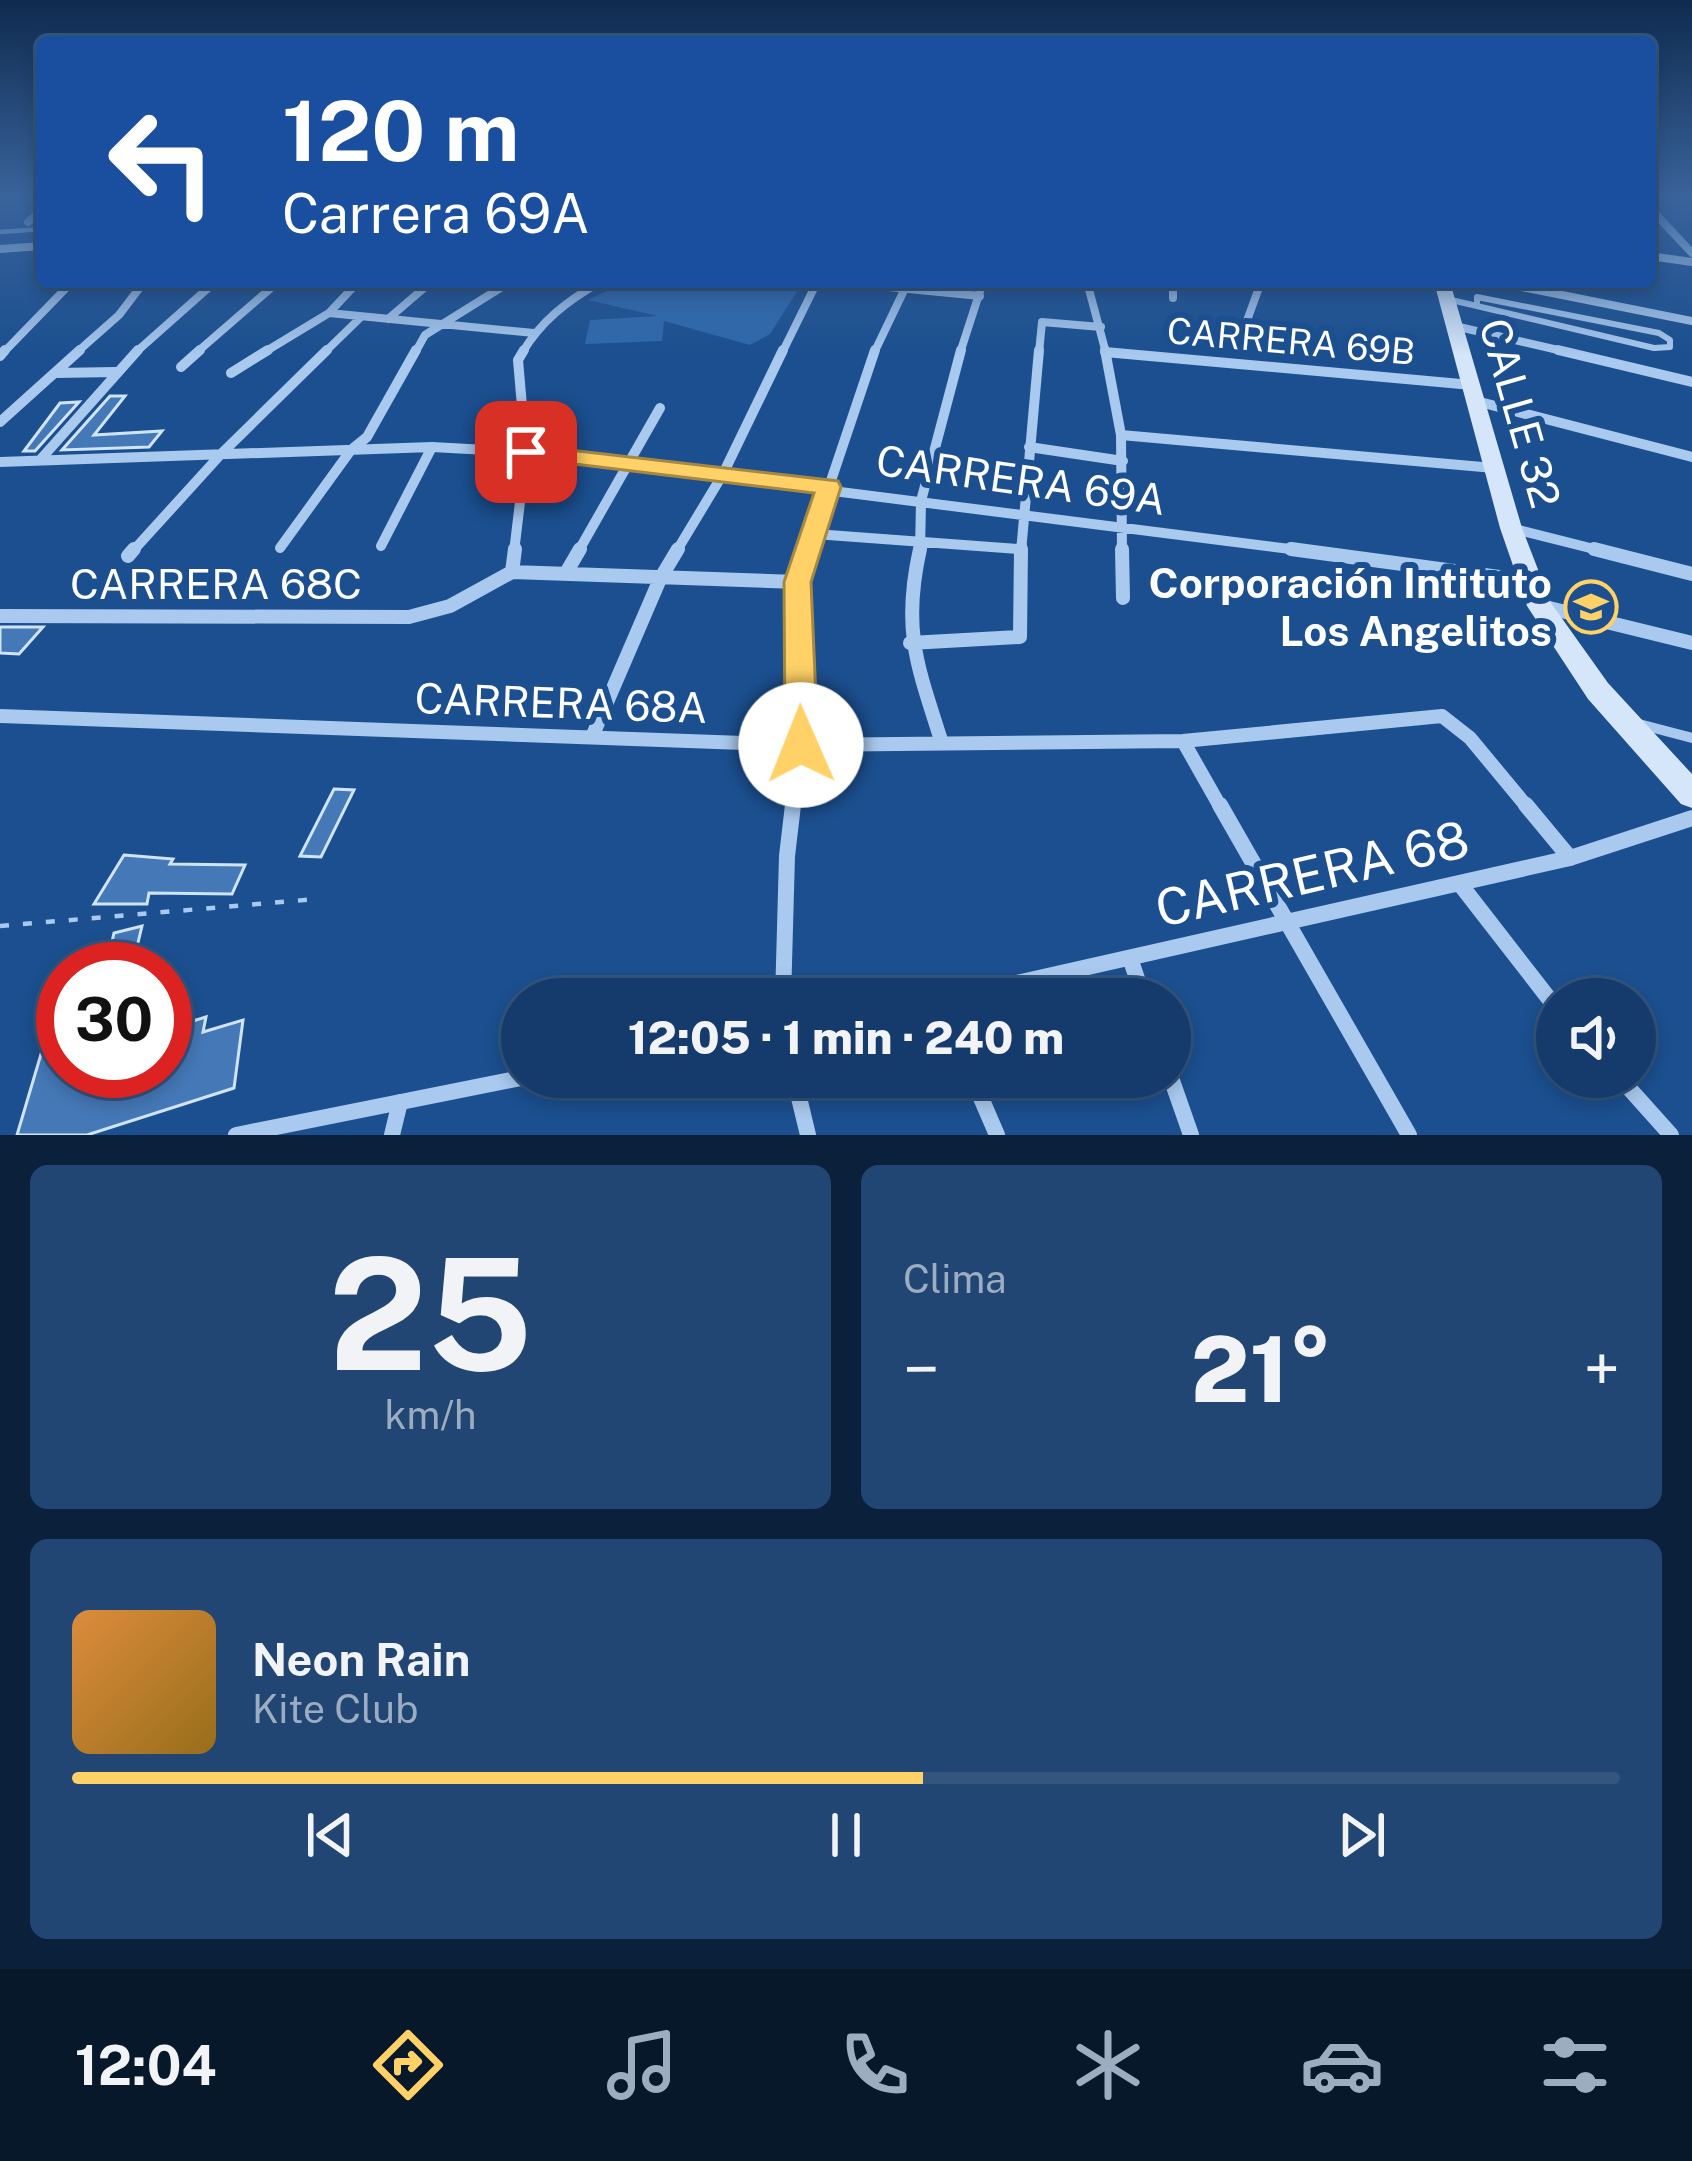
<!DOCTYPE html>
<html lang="es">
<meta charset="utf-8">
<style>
body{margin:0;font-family:"Public Sans",sans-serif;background:#214673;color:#f1f3f6;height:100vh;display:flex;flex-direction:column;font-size:45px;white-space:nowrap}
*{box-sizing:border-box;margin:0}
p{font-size:39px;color:#9dadc1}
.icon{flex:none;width:66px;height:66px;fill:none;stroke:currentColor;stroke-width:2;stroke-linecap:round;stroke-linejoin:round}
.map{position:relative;height:1135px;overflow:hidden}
.sheet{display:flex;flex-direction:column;gap:30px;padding:30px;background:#0b203b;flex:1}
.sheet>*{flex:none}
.hud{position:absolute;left:36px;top:36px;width:1620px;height:252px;border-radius:12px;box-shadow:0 6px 18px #0003,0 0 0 3px #33557e;background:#1a4fa0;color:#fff;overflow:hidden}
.buttons{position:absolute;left:1536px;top:978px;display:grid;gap:24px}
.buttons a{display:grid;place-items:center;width:120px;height:120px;border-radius:50%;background:#143b6b;box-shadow:0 6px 18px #0003,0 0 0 3px #33557e;font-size:60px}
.speed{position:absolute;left:36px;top:942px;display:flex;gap:24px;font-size:60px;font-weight:700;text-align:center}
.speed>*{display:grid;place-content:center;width:156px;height:156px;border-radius:50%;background:#143b6b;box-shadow:0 6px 18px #0003,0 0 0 3px #33557e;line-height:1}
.speed .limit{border:18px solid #d22;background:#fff;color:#111}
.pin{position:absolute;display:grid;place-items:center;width:102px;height:102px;color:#fff;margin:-51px;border-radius:24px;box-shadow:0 6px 18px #0006}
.me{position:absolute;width:132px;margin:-66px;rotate:359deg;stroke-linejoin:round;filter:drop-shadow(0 0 9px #0008)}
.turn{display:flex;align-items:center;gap:42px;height:252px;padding:0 48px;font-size:54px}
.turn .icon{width:156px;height:156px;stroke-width:2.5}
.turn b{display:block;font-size:84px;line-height:102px}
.big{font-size:90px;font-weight:800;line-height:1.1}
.sheet .card{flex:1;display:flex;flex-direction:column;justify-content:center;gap:18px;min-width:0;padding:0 42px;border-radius:18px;background:#214673}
.sheet .dial{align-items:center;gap:0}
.dial b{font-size:156px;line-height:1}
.song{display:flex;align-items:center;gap:36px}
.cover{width:144px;height:144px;border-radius:18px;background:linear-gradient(135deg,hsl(30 70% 55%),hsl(40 70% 35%))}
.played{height:12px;border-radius:6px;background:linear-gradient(90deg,#ffd166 55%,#33557e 55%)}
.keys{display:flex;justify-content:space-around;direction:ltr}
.heat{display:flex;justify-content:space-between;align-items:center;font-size:66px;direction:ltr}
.sheet .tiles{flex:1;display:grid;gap:30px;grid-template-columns:1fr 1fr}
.card:last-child{grid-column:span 2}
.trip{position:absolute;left:501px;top:978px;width:690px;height:120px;border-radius:60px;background:#143b6b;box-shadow:0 6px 18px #0003,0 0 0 3px #33557e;font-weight:800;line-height:120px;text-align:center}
.tabs{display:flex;height:192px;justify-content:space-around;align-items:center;background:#08182b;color:#9dadc1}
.tabs .icon{width:84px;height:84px}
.tabs .selected{color:#ffd166}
.tabs b{font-size:54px;color:#f1f3f6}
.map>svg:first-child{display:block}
.green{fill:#2e69ad}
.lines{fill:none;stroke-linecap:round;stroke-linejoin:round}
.stream{stroke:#9cc4f0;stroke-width:4.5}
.building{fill:#4478b7;stroke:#cfe3fa;stroke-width:3}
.path{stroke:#a9c9ee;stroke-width:4.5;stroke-dasharray:9 14;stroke-linecap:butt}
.lane-far1{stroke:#a9c9ee;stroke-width:6}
.lane{stroke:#a9c9ee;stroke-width:10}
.street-far3{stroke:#a9c9ee;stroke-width:8}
.street-far2{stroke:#a9c9ee;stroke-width:10}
.street-far1{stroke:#a9c9ee;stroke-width:14}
.street{stroke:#a9c9ee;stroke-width:16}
.secondary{fill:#d6e6fa;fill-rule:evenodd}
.route{fill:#ffd166;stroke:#a68842;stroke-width:3}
.labels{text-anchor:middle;stroke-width:12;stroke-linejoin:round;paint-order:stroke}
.far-street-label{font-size:36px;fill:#fff;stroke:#1b4f8f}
.street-label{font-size:42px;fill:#fff;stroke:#1b4f8f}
.poi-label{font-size:42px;font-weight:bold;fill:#fff;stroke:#1b4f8f;text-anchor:end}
.near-street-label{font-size:51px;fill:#fff;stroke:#1b4f8f}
</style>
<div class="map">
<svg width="1692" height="1135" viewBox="0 0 1692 1135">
<rect width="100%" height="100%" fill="#1b4f8f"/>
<!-- green -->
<path class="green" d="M625 282H803L770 334 750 345 664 321 662 341 585 344 590 320 658 316 588 300Z"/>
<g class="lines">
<!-- stream -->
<path class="stream" d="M0 232 42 229"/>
</g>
<!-- building -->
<path class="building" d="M110 396H125L94 435 162 431 149 447 62 450Z
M79 402 35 451H24L60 403Z
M0 627H43L19 654 0 653Z
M334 789 354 790 321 857 300 856Z
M124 855 173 859 170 864 245 865 232 894 149 893 147 904H94Z
M142 926 135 955 107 963 114 933Z
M206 1017 203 1032 243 1020 234 1088 87 1135H17L44 1044 63 1039V1071H165V1051L181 1046 186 1023Z"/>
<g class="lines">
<!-- path -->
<path class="path" d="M0 926 317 899"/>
<!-- lane-far1 -->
<path class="lane-far1" d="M1477 297 1659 333 1670 340V347L1654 348 1477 306Z
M1447 299 1477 306"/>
<!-- lane -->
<path class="lane" d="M1639 724 1692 738"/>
<!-- street-far3 -->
<path class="street-far3" d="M1650 208 1692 253
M28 222 42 210
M0 249 42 246
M1650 256 1692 262
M838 282 980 296
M1087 282 1106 353
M1173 282V298
M1497 282 1692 321
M329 313 534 333
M388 319 431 282
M1245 326 1261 282
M1455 326 1571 353
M1105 352 1121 353
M3 353 72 282
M76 353 119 315 144 282
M135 353 215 282
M196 353 278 282
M263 353 329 313 358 282
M324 353 361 317
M415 353 425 335 510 282
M522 353C541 321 567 301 600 282
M782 353 817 282
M874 353 908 282
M960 353 983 282
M1039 353 1042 322 1101 327"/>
<!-- street-far2 -->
<path class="street-far2" d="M1105 350 1121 435 1122 552
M1558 350 1692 382
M1105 352 1472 385
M0 356 5 350
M181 367 200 350
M55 373 116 372
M231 373 268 350
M1476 401 1692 457
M0 422 80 350
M1121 435 1494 468
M1029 447 1123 461
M40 460 138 350
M0 462 432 447 526 452 1314 552
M1511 528 1606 552
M815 534 1019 549
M381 546 432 447
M280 548 351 450 367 437 416 350
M132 552 222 453 327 350
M514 552 526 452 518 360 524 350
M578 552 660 408
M676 552 723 474 783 350
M807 552 875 350
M920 552 921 501 961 350
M1021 552 1039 350"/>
<!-- street-far1 -->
<path class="street-far1" d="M920 549C902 629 917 665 941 740
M1122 549 1123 598
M1291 549 1529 581
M1594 549 1692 574
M128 556 134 549
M512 572 797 582
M566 573 580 549
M1541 606 1692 643
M0 616 409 617 450 606 512 572 515 549
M910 643 1020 637 1021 549
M0 716 801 745 1183 741 1442 716 1470 738 1528 808
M592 737 660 579 678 549
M1183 741 1221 808
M793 808 801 745 797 582 808 549"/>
<!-- street -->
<path class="street" d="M1220 805 1409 1135
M1526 805 1570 858
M1460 884 1557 1009
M1130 958 1144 999
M783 999 787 856 793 805
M946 999 1570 858 1692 818
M1170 1075 1191 1135
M794 1077 808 1135
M972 1077 997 1135
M1619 1077 1671 1135
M236 1135 526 1077
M392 1135 400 1102"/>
<!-- secondary -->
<path class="secondary" d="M1434 282H1450L1522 528 1551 603 1608 683 1692 774V808L1681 804 1588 699 1527 606 1500 528Z"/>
</g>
<!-- sky -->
<linearGradient id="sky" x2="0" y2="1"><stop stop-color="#0f2b4f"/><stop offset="0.55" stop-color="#39639b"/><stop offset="1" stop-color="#39639b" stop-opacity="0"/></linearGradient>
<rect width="1692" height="356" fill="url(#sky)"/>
<!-- route -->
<path class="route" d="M526 445 838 481 841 487 811 582 818 745 813 754 801 758 790 754 785 745 784 582 814 493 517 457 514 452Z"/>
<!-- icons -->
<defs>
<g id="school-ring" transform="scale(2.7)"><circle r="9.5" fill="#1b4f8f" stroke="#ffd166" stroke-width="1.5"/><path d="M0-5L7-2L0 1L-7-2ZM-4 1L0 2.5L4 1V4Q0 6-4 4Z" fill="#ffd166"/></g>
</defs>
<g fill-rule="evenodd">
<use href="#school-ring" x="1591" y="607"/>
</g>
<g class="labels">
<!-- far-street labels -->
<g class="far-street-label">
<text transform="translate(1291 341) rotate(5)" y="13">CARRERA 69B</text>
</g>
<!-- street labels -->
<g class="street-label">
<text transform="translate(1520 413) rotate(74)" y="15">CALLE 32</text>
<text transform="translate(1021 480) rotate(8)" y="15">CARRERA 69A</text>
<text x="216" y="599">CARRERA 68C</text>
<text transform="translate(561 703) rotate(2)" y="15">CARRERA 68A</text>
</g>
<!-- poi labels -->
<g class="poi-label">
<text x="1552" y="598">Corporación Intituto<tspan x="1552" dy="48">Los Angelitos</tspan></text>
</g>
<!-- near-street labels -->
<g class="near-street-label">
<text transform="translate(1312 874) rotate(-13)" y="18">CARRERA 68</text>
</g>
</g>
</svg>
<div class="buttons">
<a><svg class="icon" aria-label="sound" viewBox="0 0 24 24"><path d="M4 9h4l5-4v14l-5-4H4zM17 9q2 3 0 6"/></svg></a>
</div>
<div class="speed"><div class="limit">30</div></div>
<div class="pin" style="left:526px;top:452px;background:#d93025"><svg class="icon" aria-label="arrive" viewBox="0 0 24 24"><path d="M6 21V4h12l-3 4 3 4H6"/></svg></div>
<svg class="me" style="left:801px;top:745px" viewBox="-20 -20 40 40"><circle r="19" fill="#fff"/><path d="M0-13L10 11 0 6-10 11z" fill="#ffd166"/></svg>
<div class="trip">12:05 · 1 min · 240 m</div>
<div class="hud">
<div class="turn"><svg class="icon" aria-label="left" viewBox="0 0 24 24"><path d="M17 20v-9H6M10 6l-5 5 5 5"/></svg><div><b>120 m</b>Carrera 69A</div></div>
</div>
</div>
<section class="sheet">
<div class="tiles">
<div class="card dial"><b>25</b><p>km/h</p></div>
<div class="card"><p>Clima</p>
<div class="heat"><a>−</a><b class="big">21°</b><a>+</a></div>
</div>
<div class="card">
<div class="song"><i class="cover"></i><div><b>Neon Rain</b><p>Kite Club</p></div></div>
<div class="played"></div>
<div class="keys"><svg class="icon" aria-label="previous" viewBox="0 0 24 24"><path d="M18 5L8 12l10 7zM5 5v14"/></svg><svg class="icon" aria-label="pause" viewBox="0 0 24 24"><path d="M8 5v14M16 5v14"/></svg><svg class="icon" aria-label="next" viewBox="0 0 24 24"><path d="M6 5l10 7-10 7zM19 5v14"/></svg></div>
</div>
</div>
</section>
<nav class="tabs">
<b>12:04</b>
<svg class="icon selected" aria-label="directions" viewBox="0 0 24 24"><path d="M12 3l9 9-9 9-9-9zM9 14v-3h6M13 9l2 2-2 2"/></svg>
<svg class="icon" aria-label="music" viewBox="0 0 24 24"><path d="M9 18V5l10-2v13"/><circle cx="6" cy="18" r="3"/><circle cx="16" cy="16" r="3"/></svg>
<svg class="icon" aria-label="phone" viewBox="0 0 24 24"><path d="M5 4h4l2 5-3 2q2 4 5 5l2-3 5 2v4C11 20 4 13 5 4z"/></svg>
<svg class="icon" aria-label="climate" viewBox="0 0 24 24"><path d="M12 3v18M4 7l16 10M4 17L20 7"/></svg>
<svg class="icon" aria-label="car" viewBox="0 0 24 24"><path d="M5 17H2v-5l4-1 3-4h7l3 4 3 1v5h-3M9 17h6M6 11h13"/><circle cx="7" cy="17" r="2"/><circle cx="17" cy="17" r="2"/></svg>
<svg class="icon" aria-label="filters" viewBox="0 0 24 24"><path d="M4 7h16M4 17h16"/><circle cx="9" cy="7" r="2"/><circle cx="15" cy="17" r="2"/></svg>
</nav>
